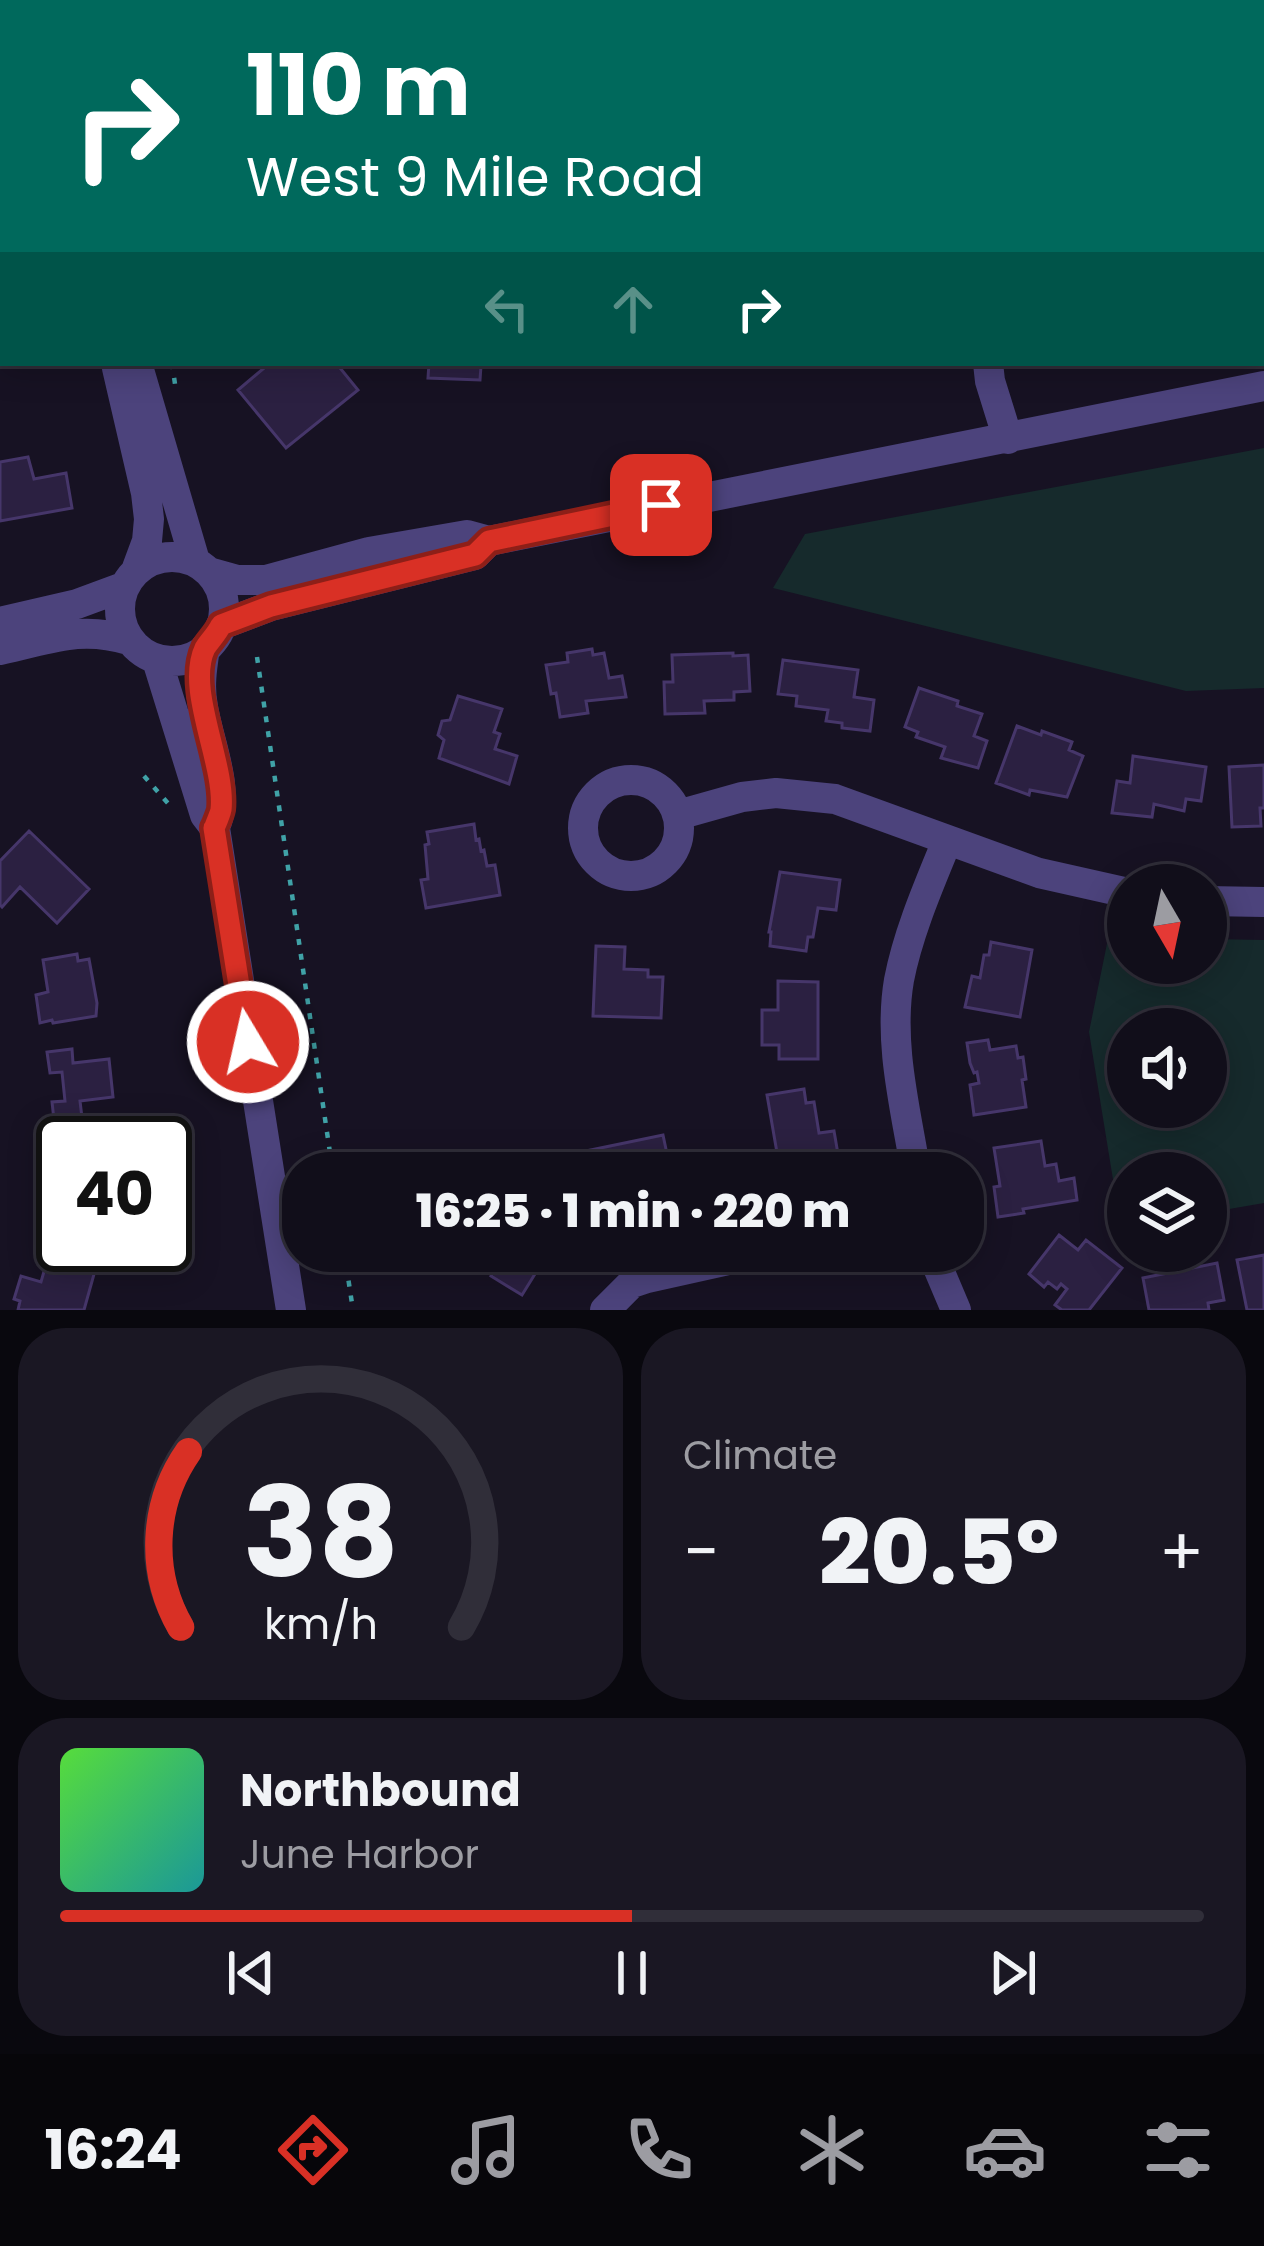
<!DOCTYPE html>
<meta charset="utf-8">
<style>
body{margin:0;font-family:Poppins,sans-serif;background:#1a1723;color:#f1f3f6;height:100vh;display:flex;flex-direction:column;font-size:45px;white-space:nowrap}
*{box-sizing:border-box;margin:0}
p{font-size:39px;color:#9c9ca2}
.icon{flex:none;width:66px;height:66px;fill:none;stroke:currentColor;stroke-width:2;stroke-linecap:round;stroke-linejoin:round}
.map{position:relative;height:1310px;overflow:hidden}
.panel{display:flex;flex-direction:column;gap:18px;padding:18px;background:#09080e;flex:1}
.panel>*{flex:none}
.hud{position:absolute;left:0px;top:0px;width:1266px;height:366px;box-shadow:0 6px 30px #0003,0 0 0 3px #302e39;background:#00695c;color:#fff;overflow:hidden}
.needle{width:78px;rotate:171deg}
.tools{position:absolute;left:1107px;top:864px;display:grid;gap:24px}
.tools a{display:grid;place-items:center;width:120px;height:120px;border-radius:50%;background:#110e1a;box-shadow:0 6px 30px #0003,0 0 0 3px #302e39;font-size:60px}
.speed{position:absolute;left:36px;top:1116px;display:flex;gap:24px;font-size:60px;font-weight:700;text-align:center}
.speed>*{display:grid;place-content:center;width:156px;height:156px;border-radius:50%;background:#110e1a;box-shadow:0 6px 30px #0003,0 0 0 3px #302e39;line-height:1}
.speed .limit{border:6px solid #111;border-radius:18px;background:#fff;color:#111}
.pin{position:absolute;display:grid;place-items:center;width:102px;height:102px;color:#fff;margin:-51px;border-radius:24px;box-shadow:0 6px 18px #0006}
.me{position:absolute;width:132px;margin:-66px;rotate:351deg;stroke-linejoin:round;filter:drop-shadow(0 0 9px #0008)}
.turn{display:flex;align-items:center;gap:42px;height:252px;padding:0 48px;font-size:54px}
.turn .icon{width:156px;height:156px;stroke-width:2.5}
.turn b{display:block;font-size:84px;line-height:102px}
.lanes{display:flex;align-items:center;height:114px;padding:0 48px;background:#0003;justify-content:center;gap:60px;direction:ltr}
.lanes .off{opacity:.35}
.big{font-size:90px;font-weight:800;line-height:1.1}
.panel .card{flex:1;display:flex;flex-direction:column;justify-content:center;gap:18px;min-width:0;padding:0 42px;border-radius:48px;background:#1a1723}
.panel .dial{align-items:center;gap:0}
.dial svg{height:312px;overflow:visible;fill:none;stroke:#302e39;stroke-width:7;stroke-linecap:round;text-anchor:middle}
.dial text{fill:#f1f3f6;stroke:none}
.song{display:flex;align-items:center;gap:36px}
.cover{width:144px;height:144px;border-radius:18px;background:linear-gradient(135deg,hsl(110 70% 55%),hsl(180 70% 35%))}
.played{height:12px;border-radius:6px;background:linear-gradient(90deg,#d93025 50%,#302e39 50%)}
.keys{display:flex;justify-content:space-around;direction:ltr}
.heat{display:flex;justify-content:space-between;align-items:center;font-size:66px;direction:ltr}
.panel .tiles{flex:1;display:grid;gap:18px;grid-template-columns:1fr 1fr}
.card:last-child{grid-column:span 2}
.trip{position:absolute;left:282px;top:1152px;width:702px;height:120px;border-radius:48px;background:#110e1a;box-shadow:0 6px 30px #0003,0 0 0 3px #302e39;font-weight:800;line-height:120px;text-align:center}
.menu{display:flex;height:192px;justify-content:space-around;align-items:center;background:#07060a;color:#9c9ca2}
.menu .icon{width:84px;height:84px}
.menu .current{color:#d93025}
.menu b{font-size:54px;color:#f1f3f6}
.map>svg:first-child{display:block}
.green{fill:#162a2c;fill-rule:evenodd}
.building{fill:#2b2041;stroke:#46366a;stroke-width:3}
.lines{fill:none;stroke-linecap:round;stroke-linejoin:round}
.path{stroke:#40a2a7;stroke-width:4.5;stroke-dasharray:6 9;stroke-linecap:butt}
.minor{stroke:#4c437c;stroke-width:30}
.route-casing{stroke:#8d1f18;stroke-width:30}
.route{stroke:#d93025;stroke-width:21}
</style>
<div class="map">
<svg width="1264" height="1310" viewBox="0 0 1264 1310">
<rect width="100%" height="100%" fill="#171223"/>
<!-- green -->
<path class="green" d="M1264 448V688L1186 691 773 588 805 534Z
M1110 929 1128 931V963H1206V939L1264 940V1203L1206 1213V1173H1128V1214L1117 1204 1089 1032ZM1128 1029H1206V1107H1128Z"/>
<!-- building -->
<path class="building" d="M270 363H336L358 390 286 448 238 390Z
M429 363H533V367L481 366 480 380 428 378Z
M28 457 34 479 66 473 72 508 0 521V462Z
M592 649 593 655 604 653 609 678 622 676 626 697 586 701 588 713 560 717 556 693 551 694 546 665 568 662 567 653Z
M733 653V656L748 655 750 691 734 692V700L704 701 705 713 665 714 664 682H673L672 655Z
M783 660 858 670 854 697 874 700 870 731 842 728V723L826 721 828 710 796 706 797 696 778 694Z
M919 688 958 701 957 706 982 714 974 736 987 741 978 768 941 758 945 747 916 737 918 732 905 727Z
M458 696 502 709 494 732 500 734 495 749 517 756 509 784 439 758 444 740 438 735 442 721 450 720Z
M1017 726 1041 735 1042 731 1072 742 1069 750 1083 756 1067 797 1030 790 1029 795 996 783Z
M1133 756 1206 767 1201 801 1186 799 1184 811 1154 804 1152 817 1112 813 1117 781 1130 783Z
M1264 765V808H1260L1261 826 1232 827 1229 767Z
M474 824 476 840 479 839 481 851 484 850 487 866 495 865 500 895 426 908 421 880 428 879 425 845 429 844 427 832Z
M29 831 89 889 57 923 20 887 2 907 0 905V861Z
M780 872 840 880 836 910 818 908 813 937H808L806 951 770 946 771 932H769Z
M991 942 1032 950 1020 1017 965 1007 972 976 980 978 984 955H989Z
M596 946 625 947 624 969 648 970V977H663L661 1018 593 1016Z
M77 954 78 961 89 959 97 1003 96 1016 53 1023 52 1020 40 1023 36 995 48 992 43 960Z
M778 981 818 982V1059H779V1045H762V1010H778Z
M988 1040 990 1050 1016 1046 1018 1058 1023 1057 1026 1079 1022 1080 1026 1107 974 1115 970 1085 979 1083 977 1072 974 1073 970 1063 967 1043Z
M72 1049 73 1063 109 1059 113 1097 80 1101 83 1126 55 1129 52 1102 65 1101 62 1072 50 1073 47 1052Z
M804 1089 806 1103 814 1102 819 1133 834 1131 839 1160 780 1170 767 1095Z
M663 1135 671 1173H590L586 1151Z
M1041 1141 1045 1166 1056 1164 1059 1181 1074 1178 1077 1200 1023 1209 1024 1213 998 1217 994 1187 1000 1186 994 1148Z
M44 1195 63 1197V1228L41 1225Z
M1059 1235 1078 1250 1086 1240 1122 1268 1089 1310H1062L1055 1305 1067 1289 1061 1284 1057 1289 1048 1282 1044 1287 1029 1274Z
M506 1251H559L550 1265 543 1261 522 1295 491 1276Z
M49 1254 96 1267 84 1310H18L20 1301 14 1299 21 1276 41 1282Z
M1264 1255V1310H1247L1237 1260Z
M1217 1263 1224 1300 1208 1303 1209 1310H1149L1143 1278Z"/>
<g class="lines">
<!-- path -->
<path class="path" d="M102 0V3
M172 363 175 384
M257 657 333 1173
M144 776 172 808
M344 1251 353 1310"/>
<!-- minor -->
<path class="minor" d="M51 0 52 3
M828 0 829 3
M922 3 924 0
M119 363 117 368 146 493 149 519 147 541 137 568
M137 363 195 561
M988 363 990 381 1008 439
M120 609a52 52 0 1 1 104 0a52 52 0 1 1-104 0Z
M212 573 237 580H266L369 552 467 535 489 541 1264 386
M0 622 77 604 123 587
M221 625 271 606 475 555 489 541
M205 648C202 668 199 687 203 707 209 743 229 786 217 822
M0 650C49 640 78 625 129 640
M157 660 205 815 215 828 291 1310
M583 828a48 48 0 1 1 96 0a48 48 0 1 1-96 0Z
M678 815 742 797 776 793 835 799 1039 873 1128 893
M1206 901 1264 902
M916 1173C906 1110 888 1044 899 980 908 933 929 885 947 841
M931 1251 956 1310
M605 1310 632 1283 647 1278 769 1251"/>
</g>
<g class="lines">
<!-- route casing -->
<g class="route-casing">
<path id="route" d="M248 1042 214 828C215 827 221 811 221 810 226 764 185 690 205 648 210 640 217 634 221 625L271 606 475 555 489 541 661 505"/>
</g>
<!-- route -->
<use href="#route" class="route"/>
</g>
</svg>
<div class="tools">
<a><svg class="needle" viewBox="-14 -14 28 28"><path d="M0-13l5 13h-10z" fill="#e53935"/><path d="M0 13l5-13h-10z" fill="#9c9ca2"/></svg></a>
<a><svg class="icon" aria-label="sound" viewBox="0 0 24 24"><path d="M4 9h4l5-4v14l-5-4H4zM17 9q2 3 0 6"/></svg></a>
<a><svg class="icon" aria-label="layers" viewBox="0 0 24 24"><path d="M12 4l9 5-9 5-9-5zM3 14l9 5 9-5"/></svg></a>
</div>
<div class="speed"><div class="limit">40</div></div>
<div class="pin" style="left:661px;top:505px;background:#d93025"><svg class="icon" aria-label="arrive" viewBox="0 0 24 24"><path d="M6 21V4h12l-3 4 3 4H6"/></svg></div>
<svg class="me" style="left:248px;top:1042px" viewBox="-20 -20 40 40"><circle r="17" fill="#d93025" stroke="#fff" stroke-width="3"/><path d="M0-11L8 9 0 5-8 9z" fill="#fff"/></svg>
<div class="trip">16:25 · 1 min · 220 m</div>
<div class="hud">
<div class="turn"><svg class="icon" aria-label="right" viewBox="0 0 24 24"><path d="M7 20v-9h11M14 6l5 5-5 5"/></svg><div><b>110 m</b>West 9 Mile Road</div></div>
<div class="lanes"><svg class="icon off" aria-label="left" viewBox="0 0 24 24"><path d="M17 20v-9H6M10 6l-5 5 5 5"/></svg><svg class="icon off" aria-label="ahead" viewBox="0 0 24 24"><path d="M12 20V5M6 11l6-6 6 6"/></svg><svg class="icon" aria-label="right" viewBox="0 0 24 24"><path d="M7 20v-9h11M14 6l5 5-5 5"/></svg></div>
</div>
</div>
<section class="panel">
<div class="tiles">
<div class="card dial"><svg viewBox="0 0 100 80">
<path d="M14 69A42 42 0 1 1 86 69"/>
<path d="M14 69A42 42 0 0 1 16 24" stroke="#d93025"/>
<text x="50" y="56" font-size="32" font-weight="700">38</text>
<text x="50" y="72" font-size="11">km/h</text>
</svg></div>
<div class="card"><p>Climate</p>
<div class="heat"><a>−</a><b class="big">20.5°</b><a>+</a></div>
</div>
<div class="card">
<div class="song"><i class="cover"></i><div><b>Northbound</b><p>June Harbor</p></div></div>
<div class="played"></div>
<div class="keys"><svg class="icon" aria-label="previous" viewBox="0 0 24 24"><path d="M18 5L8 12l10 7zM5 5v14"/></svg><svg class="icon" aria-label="pause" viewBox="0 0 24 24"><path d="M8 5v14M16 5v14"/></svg><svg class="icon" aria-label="next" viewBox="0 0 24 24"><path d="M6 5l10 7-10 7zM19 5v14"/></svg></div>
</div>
</div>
</section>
<nav class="menu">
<b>16:24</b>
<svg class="icon current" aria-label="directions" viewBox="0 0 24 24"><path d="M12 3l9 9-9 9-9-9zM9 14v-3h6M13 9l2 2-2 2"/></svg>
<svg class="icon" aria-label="music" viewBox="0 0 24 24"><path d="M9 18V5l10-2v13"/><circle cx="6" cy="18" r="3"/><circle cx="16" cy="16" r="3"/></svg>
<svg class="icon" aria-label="phone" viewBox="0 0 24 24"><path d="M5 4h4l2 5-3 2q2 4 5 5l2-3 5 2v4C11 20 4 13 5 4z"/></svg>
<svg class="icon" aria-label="climate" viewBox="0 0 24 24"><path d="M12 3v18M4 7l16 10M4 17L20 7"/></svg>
<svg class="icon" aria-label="car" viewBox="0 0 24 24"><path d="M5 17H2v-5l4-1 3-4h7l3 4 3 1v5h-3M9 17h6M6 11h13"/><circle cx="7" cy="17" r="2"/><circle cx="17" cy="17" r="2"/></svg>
<svg class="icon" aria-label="filters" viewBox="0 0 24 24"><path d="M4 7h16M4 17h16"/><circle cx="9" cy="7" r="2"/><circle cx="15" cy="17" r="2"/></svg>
</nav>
